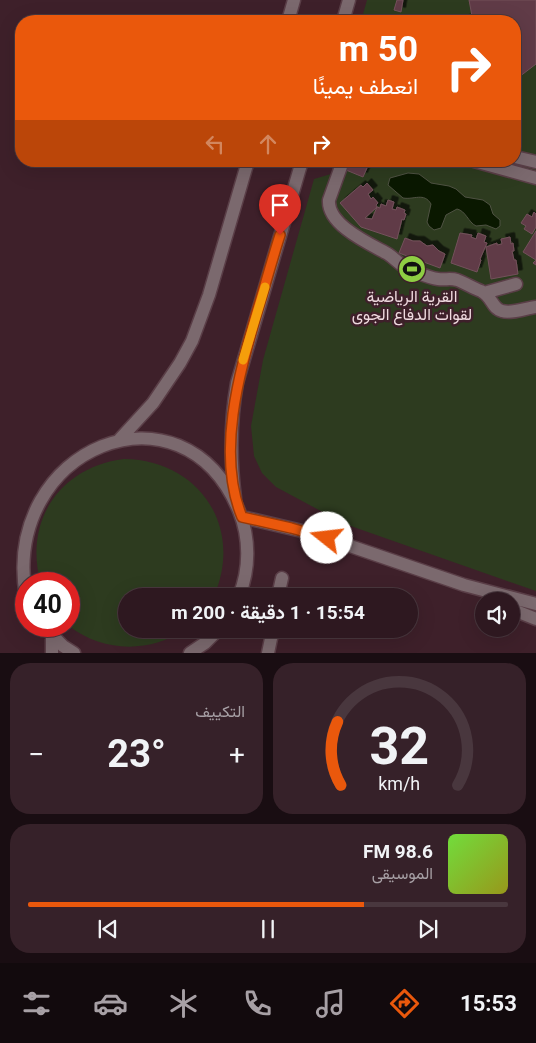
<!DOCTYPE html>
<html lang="ar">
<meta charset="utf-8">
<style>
body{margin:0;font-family:Roboto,Vazirmatn,sans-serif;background:#362129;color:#f1f3f6;direction:rtl;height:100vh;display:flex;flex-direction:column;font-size:19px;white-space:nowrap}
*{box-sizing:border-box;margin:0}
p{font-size:16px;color:#a7a0a5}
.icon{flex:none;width:28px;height:28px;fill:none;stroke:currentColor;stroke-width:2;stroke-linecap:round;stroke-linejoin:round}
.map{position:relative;height:653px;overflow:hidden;direction:ltr}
.drawer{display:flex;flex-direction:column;gap:10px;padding:10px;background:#190d12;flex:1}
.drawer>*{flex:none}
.banner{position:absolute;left:15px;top:15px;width:506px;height:152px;border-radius:20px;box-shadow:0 5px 20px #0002,0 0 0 1px #49373e;direction:rtl;background:#ea580c;color:#fff;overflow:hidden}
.buttons{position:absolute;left:475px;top:592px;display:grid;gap:10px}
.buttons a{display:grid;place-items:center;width:45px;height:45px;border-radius:50%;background:#2e1820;box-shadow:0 5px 20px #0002,0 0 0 1px #49373e;font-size:25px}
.speed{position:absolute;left:15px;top:572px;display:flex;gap:10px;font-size:25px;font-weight:700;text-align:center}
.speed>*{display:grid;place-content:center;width:65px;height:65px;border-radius:50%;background:#2e1820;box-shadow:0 5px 20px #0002,0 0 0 1px #49373e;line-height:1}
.speed .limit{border:8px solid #d22;background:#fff;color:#111}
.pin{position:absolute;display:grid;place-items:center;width:42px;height:42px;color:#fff;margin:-51px -21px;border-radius:50% 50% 50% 0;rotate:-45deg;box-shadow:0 0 5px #0007}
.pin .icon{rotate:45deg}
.me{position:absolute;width:55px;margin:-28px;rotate:286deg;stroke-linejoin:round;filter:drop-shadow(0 0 4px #0008)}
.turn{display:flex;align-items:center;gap:18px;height:105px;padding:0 20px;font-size:22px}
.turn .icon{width:65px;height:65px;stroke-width:2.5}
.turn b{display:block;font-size:35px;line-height:42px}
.lanes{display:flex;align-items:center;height:48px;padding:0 20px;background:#0003;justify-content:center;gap:25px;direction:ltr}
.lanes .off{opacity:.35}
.big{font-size:38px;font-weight:700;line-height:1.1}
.drawer .card{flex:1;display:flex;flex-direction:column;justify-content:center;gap:8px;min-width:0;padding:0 18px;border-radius:20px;background:#362129}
.drawer .dial{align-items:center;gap:0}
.dial svg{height:130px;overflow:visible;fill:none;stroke:#49373e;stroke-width:7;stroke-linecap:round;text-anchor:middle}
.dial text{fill:#f1f3f6;stroke:none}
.song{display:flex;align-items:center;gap:15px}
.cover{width:60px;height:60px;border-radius:8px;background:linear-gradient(135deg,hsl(100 70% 55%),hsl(60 70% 35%))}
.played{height:5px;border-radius:2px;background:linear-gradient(90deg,#ea580c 70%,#49373e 70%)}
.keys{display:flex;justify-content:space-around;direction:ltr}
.heat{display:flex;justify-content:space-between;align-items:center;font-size:28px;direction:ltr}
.drawer .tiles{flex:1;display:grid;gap:10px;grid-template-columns:1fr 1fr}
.card:last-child{grid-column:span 2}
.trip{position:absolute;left:118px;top:588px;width:300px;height:50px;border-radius:25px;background:#2e1820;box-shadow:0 5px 20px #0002,0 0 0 1px #49373e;font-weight:700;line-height:50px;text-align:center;direction:rtl}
.tab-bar{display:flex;height:80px;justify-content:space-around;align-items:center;background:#120a0d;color:#a7a0a5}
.tab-bar .icon{width:35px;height:35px}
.tab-bar .active{color:#ea580c}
.tab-bar b{font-size:22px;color:#f1f3f6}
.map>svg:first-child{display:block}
.green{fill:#2d3b1f}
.water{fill:#0a1800;stroke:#4f5243}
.building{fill:#603b47;stroke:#73515b;filter:url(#shadow)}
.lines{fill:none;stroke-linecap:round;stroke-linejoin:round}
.minor-casing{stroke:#5a3e47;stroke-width:15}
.minor{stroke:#7b696e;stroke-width:12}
.route-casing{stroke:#983908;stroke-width:12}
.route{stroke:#ea580c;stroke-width:9}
.slow{stroke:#f59e0b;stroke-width:9}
.labels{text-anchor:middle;stroke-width:5;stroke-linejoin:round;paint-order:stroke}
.poi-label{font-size:16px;fill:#efdadf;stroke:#3e202a}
</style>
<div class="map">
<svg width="536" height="653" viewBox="0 0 536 653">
<defs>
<filter id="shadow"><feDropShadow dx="4.5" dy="-4.5" stdDeviation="0" flood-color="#0009"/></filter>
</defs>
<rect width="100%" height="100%" fill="#3e202a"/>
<!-- green -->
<path class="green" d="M367 0H536V591L345 524 276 487 262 473 254 456 251 426 263 360 314 179 331 174 335 161H515V21H361Z
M124 459C199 460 244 527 214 596H126V629H186C150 653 104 653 69 626V584H41C23 521 60 467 124 459Z"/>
<!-- water -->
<path class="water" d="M408 173 419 174 431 183 449 186 456 189 465 197 483 200 490 205 493 214 500 220V226L496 229 486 225 476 226C468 222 466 211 457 209L446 215 441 228 434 230 429 226 427 222 431 204C424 192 414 200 403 198L388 185 390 178Z"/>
<!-- building -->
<path class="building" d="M397 0H403L401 12 394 10Z
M469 0H536V64L515 80V21H461L472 16Z
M350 161H370L363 177 346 170Z
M367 183 373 190 368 194 371 199 373 197 378 203 376 205 377 207 365 218 372 219 377 207 380 208 381 204 386 206 388 200 394 202 392 209 396 210 397 207 405 210 404 213 406 214 404 220 402 219 397 239 361 227 340 203 361 185 363 187Z
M534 212 536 214V227L532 234 524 229 526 226 521 223 527 214 532 217Z
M536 231V265L533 263 536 260 523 252Z
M460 233 472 235 471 237 476 239 478 233 486 236 484 242 487 243 480 259 481 260 477 272 451 263Z
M510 237 511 244 513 243 514 251H512L514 260H516L518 274 491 279 486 247 497 243V245L502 244 501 239Z
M405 238 413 241H420L427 246 433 245 439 251 445 254 440 268 399 253Z"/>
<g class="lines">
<!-- minor casing -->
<g class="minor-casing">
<path id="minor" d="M288 21 294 0
M343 21 349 0
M515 157 536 162
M343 161 329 200C327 225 370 244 388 254 397 260 402 268 413 271 421 274 430 278 438 279 445 280 451 278 457 280 465 283 473 288 481 291 492 296 492 309 502 311 512 314 526 308 536 307
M474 161 536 178
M484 293 516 284
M120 439 153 403 180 363 192 341 209 295 248 161
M235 498C230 459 230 422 237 383L302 161
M242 517 315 534 464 585 536 604
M278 596 282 578
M26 597C0 447 183 374 239 511 250 538 250 569 239 596
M511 609 536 619
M43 626 63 646 74 653
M52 653V636
M190 653 205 643 219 629
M268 653 273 629"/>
</g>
<!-- minor -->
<use href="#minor" class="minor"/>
</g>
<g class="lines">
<!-- route casing -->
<g class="route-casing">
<path id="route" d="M280 235C272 260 265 286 257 312 239 374 216 454 242 517L291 528 327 538"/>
</g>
<!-- route -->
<use href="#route" class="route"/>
<!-- slow -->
<path class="slow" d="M243 360 265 287"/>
</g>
<!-- icons -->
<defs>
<g id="stadium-disc" transform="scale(1.4375)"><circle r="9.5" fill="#8ece43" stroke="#3e202a"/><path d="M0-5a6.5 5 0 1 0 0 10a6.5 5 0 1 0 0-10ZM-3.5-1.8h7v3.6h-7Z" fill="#111"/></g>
</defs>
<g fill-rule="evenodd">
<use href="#stadium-disc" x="412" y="269"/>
</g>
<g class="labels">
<!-- poi labels -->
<g class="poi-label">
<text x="412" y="302">القرية الرياضية<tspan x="412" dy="18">لقوات الدفاع الجوى</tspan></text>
</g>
</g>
</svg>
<div class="buttons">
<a><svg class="icon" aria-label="sound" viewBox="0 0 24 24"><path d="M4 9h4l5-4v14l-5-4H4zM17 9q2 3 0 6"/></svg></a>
</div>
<div class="speed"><div class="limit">40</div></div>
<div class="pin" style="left:280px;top:235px;background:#d93025"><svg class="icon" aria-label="arrive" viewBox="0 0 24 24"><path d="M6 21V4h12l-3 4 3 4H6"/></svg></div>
<svg class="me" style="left:327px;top:538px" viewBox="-20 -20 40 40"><circle r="19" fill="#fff"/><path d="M0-13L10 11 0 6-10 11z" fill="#ea580c"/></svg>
<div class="trip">15:54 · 1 دقيقة · 200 m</div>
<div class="banner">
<div class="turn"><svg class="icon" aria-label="right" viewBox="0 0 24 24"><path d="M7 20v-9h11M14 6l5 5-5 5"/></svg><div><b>50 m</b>انعطف يمينًا</div></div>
<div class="lanes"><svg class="icon off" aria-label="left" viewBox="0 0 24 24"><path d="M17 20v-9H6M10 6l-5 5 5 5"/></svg><svg class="icon off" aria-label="ahead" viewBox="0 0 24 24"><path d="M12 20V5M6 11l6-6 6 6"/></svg><svg class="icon" aria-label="right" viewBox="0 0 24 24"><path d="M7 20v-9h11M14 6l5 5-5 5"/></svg></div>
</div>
</div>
<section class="drawer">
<div class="tiles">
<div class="card dial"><svg viewBox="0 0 100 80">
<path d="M14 69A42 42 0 1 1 86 69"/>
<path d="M14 69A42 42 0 0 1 12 30" stroke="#ea580c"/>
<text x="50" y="56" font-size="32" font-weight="700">32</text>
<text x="50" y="72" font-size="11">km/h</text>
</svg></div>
<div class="card"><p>التكييف</p>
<div class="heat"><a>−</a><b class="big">23°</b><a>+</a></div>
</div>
<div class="card">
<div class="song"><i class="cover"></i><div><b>98.6 FM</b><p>الموسيقى</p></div></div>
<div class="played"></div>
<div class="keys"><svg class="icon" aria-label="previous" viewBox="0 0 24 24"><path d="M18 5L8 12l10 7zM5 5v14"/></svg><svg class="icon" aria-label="pause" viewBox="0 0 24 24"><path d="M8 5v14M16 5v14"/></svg><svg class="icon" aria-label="next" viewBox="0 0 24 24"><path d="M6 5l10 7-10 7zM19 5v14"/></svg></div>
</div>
</div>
</section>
<nav class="tab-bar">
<b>15:53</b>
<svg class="icon active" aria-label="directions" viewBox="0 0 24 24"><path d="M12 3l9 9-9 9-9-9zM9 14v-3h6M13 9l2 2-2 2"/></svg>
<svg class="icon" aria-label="music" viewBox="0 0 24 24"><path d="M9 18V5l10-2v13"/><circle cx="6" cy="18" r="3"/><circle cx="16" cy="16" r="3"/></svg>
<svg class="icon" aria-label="phone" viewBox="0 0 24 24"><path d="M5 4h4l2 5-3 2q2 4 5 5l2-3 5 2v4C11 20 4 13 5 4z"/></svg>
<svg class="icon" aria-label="climate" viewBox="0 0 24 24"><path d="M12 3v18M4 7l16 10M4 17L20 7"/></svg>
<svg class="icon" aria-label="car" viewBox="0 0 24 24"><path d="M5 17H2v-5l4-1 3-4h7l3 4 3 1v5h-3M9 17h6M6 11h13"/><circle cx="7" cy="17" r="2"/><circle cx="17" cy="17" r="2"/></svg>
<svg class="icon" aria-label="filters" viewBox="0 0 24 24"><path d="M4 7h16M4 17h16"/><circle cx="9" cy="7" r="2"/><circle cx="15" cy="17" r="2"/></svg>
</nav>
